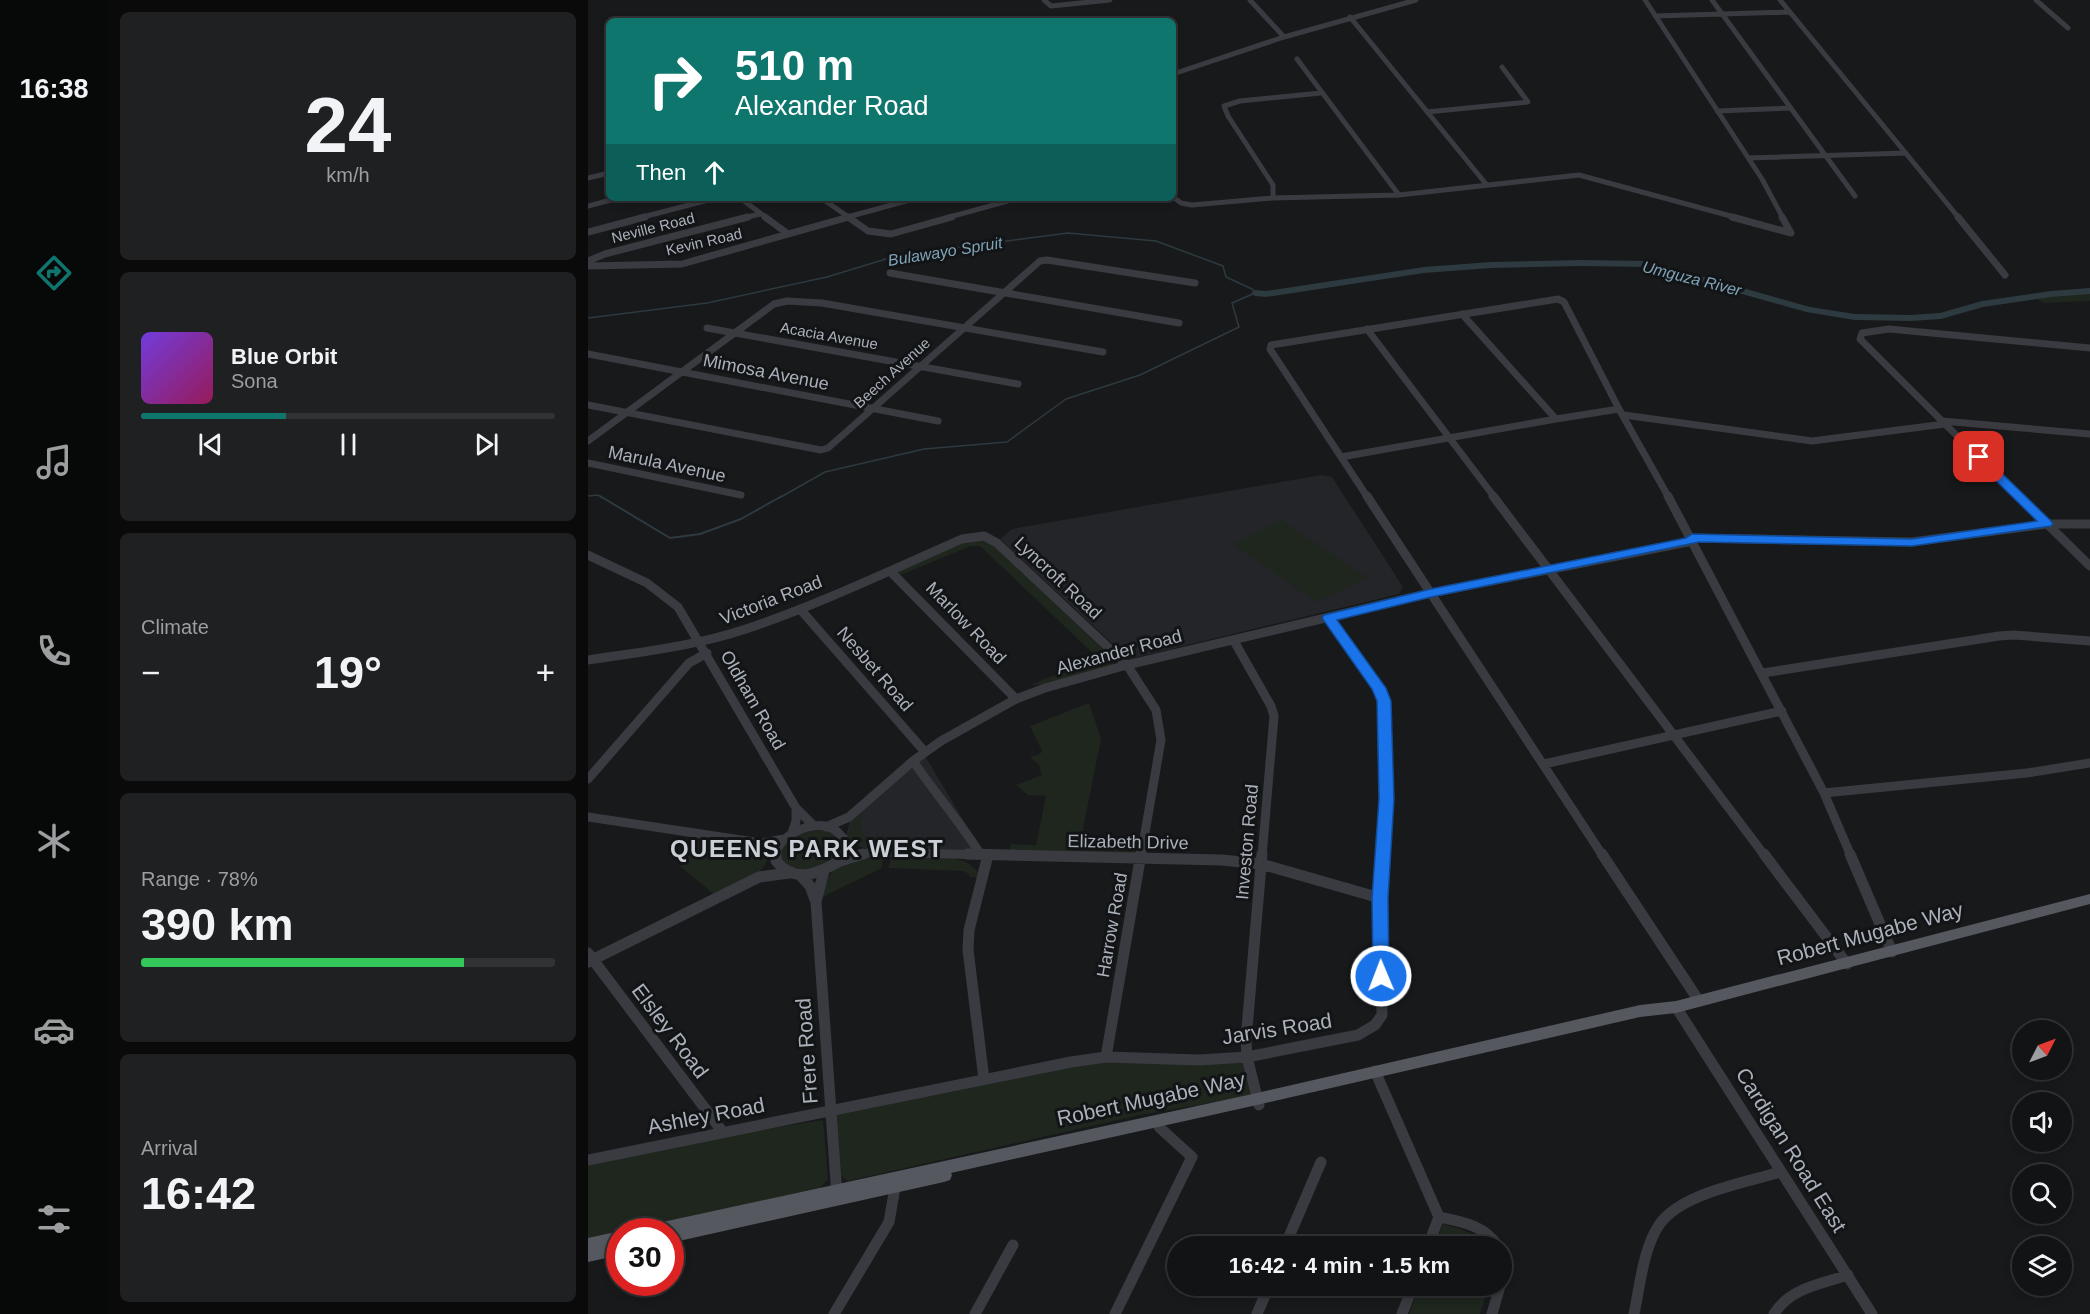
<!DOCTYPE html>
<meta charset="utf-8">
<style>
body{margin:0;font-family:Arial,sans-serif;background:#1f2022;color:#f1f3f6;height:100vh;display:flex;flex-direction:column;font-size:22px;white-space:nowrap}
*{box-sizing:border-box;margin:0}
p{font-size:20px;color:#9c9ea0}
.icon{flex:none;width:33px;height:33px;fill:none;stroke:currentColor;stroke-width:2;stroke-linecap:round;stroke-linejoin:round}
.map{position:relative;flex:1;overflow:hidden}
.side{display:flex;flex-direction:column;gap:12px;padding:12px;background:#0a0a0b;width:480px}
.side>*{flex:none}
.guide{position:absolute;left:18px;top:18px;width:570px;height:183px;border-radius:9px;box-shadow:0 3px 9px #0003,0 0 0 2px #313234;background:#0f766e;color:#fff;overflow:hidden}
.needle{width:39px;rotate:48deg}
.fabs{position:absolute;left:1424px;top:1020px;display:grid;gap:12px}
.fabs a{display:grid;place-items:center;width:60px;height:60px;border-radius:50%;background:#121314;box-shadow:0 3px 9px #0003,0 0 0 2px #313234;font-size:30px}
.speed{position:absolute;left:18px;top:1218px;display:flex;gap:12px;font-size:30px;font-weight:700;text-align:center}
.speed>*{display:grid;place-content:center;width:78px;height:78px;border-radius:50%;background:#121314;box-shadow:0 3px 9px #0003,0 0 0 2px #313234;line-height:1}
.speed .limit{border:9px solid #d22;background:#fff;color:#111}
.pin{position:absolute;display:grid;place-items:center;width:51px;height:51px;color:#fff;margin:-26px;border-radius:12px;box-shadow:0 3px 9px #0006}
.me{position:absolute;width:66px;margin:-33px;rotate:359deg;stroke-linejoin:round;filter:drop-shadow(0 0 4px #0008)}
.turn{display:flex;align-items:center;gap:21px;height:126px;padding:0 30px;font-size:27px}
.turn .icon{width:78px;height:78px;stroke-width:2.5}
.turn b{display:block;font-size:42px;line-height:51px}
.then{display:flex;align-items:center;height:57px;padding:0 30px;background:#0003;gap:12px;font-size:22px}
.big{font-size:45px;font-weight:800;line-height:1.1}
.side .card{flex:1;display:flex;flex-direction:column;justify-content:center;gap:9px;min-width:0;padding:0 21px;border-radius:9px;background:#1f2022}
.side .dial{align-items:center;gap:0}
.dial b{font-size:78px;line-height:1}
.song{display:flex;align-items:center;gap:18px}
.cover{width:72px;height:72px;border-radius:9px;background:linear-gradient(135deg,hsl(260 70% 55%),hsl(330 70% 35%))}
.played{height:6px;border-radius:3px;background:linear-gradient(90deg,#0f766e 35%,#313234 35%)}
.keys{display:flex;justify-content:space-around;direction:ltr}
.heat{display:flex;justify-content:space-between;align-items:center;font-size:33px;direction:ltr}
.charge{height:9px;border-radius:4px;background:linear-gradient(90deg,#34c759 78%,#313234 0)}
.trip{position:absolute;left:579px;top:1236px;width:345px;height:60px;border-radius:30px;background:#121314;box-shadow:0 3px 9px #0003,0 0 0 2px #313234;font-weight:800;line-height:60px;text-align:center}
main{display:flex;flex:1;min-height:0}
.menu{display:flex;flex-direction:column;width:108px;justify-content:space-around;align-items:center;background:#070808;color:#9c9ea0}
.menu .icon{width:42px;height:42px}
.menu .current{color:#0f766e}
.menu b{font-size:27px;color:#f1f3f6}
.map>svg:first-child{display:block}
.built{fill:#242528}
.green{fill:#1e261e}
.lines{fill:none;stroke-linecap:round;stroke-linejoin:round}
.stream-far1{stroke:#2d3a40;stroke-width:1.5}
.stream{stroke:#2d3a40;stroke-width:2}
.river{fill:#2d3a40;fill-rule:evenodd}
.minor-far3{stroke:#393b40;stroke-width:5}
.minor-far2{stroke:#393b40;stroke-width:7}
.minor-far1{stroke:#393b40;stroke-width:9}
.minor{stroke:#393b40;stroke-width:11}
.major{fill:#55585f;fill-rule:evenodd}
.route{fill:#1a73e8;stroke:#114b97;stroke-width:1.5}
.labels{text-anchor:middle;stroke-width:6;stroke-linejoin:round;paint-order:stroke}
.far-street-label{font-size:15px;fill:#aab1bb;stroke:#131416}
.far-water-label{font-size:16px;font-style:italic;fill:#7fa4b8;stroke:#131416}
.street-label{font-size:18px;fill:#aab1bb;stroke:#131416}
.near-street-label{font-size:21px;fill:#aab1bb;stroke:#131416}
.district-label{font-size:24px;font-weight:bold;letter-spacing:1.5px;fill:#cbd0d7;stroke:#131416}
</style>
<main>
<nav class="menu">
<b>16:38</b>
<svg class="icon current" aria-label="directions" viewBox="0 0 24 24"><path d="M12 3l9 9-9 9-9-9zM9 14v-3h6M13 9l2 2-2 2"/></svg>
<svg class="icon" aria-label="music" viewBox="0 0 24 24"><path d="M9 18V5l10-2v13"/><circle cx="6" cy="18" r="3"/><circle cx="16" cy="16" r="3"/></svg>
<svg class="icon" aria-label="phone" viewBox="0 0 24 24"><path d="M5 4h4l2 5-3 2q2 4 5 5l2-3 5 2v4C11 20 4 13 5 4z"/></svg>
<svg class="icon" aria-label="climate" viewBox="0 0 24 24"><path d="M12 3v18M4 7l16 10M4 17L20 7"/></svg>
<svg class="icon" aria-label="car" viewBox="0 0 24 24"><path d="M5 17H2v-5l4-1 3-4h7l3 4 3 1v5h-3M9 17h6M6 11h13"/><circle cx="7" cy="17" r="2"/><circle cx="17" cy="17" r="2"/></svg>
<svg class="icon" aria-label="filters" viewBox="0 0 24 24"><path d="M4 7h16M4 17h16"/><circle cx="9" cy="7" r="2"/><circle cx="15" cy="17" r="2"/></svg>
</nav>
<section class="side">
<div class="card dial"><b>24</b><p>km/h</p></div>
<div class="card">
<div class="song"><i class="cover"></i><div><b>Blue Orbit</b><p>Sona</p></div></div>
<div class="played"></div>
<div class="keys"><svg class="icon" aria-label="previous" viewBox="0 0 24 24"><path d="M18 5L8 12l10 7zM5 5v14"/></svg><svg class="icon" aria-label="pause" viewBox="0 0 24 24"><path d="M8 5v14M16 5v14"/></svg><svg class="icon" aria-label="next" viewBox="0 0 24 24"><path d="M6 5l10 7-10 7zM19 5v14"/></svg></div>
</div>
<div class="card"><p>Climate</p>
<div class="heat"><a>−</a><b class="big">19°</b><a>+</a></div>
</div>
<div class="card"><p>Range · 78%</p><b class="big">390 km</b><div class="charge"></div></div>
<div class="card"><p>Arrival</p><b class="big">16:42</b></div>
</section>
<div class="map">
<svg width="1502" height="1314" viewBox="0 0 1502 1314">
<rect width="100%" height="100%" fill="#18191b"/>
<!-- built -->
<path class="built" d="M733 475 744 477 815 587 811 594 541 659 412 539 424 529Z
M337 756 395 853 284 851 261 842 258 836 263 817Z"/>
<!-- green -->
<path class="green" d="M1502 288V301L1455 303 1443 294Z
M693 520 780 578 728 602 645 544Z
M397 539 414 552 527 661 524 667 460 684 442 685 467 675 506 666 511 659 392 546H383L310 576 305 571 367 543Z
M501 703 513 739 492 844 536 846 545 840 551 841 549 851 545 854H421L423 844 448 845 458 796 440 795 428 785 454 775 451 765 442 757 452 754 454 751 442 726Z
M271 813H275C267 835 279 842 300 845L297 849H284L263 841 260 834 265 818Z
M237 830 246 833 254 843 249 857C226 869 215 878 193 859 189 835 220 830 237 830Z
M113 838 166 845 177 852 179 861C170 880 146 887 128 896L92 866Z
M279 856 295 857 294 868 234 897C244 864 246 866 279 856Z
M304 857C328 857 376 850 390 873L389 877H382L381 874 375 871 300 868Z
M518 1060 655 1061 664 1096 552 1115 260 1181 252 1175 248 1116 255 1112Z
M235 1120 240 1179 232 1188 0 1240V1165L134 1136Z
M855 1224C871 1229 888 1232 898 1246H847Z
M832 1286H901L892 1314H821Z"/>
<g class="lines">
<!-- stream-far1 -->
<path class="stream-far1" d="M0 318 119 303 239 277 311 255 480 233 568 241 635 266 638 277 664 289 667 293 644 303 651 327 552 375 478 399 419 442 336 449 237 472 191 498
M0 496 10 495 14 498"/>
<!-- stream -->
<path class="stream" d="M12 496 82 538 112 534 153 519 194 496"/>
<!-- river -->
<path class="river" d="M993 260 1059 261 1222 307 1267 314 1323 315 1352 313 1394 301 1463 291 1502 288V294L1463 297 1395 307 1353 319 1323 321 1267 320 1218 312 1059 267 993 266 903 268 836 273 678 297 667 296 663 293 667 290 678 291 836 267 903 262Z"/>
<!-- minor-far3 -->
<path class="minor-far3" d="M456 0 463 6 522 0
M662 0 696 37
M1057 0 1174 179 1195 218
M1124 0 1267 196
M1192 0 1371 218
M1448 0 1480 28
M1067 16 1202 12
M762 17 898 184
M709 59 811 195
M585 74 696 37 828 0
M1129 111 1203 108
M839 112 940 102 914 67
M1161 158 1318 153
M0 178 21 173
M585 197 593 203 604 205 685 198 811 195 991 175 1150 218
M152 198 179 218
M233 198 262 218
M685 198V185L640 116 636 106 652 101 733 93
M0 206 30 198
M51 218 128 198
M155 218 172 214
M256 218 329 198
M358 218 431 198"/>
<!-- minor-far2 -->
<path class="minor-far2" d="M177 217 200 234
M260 217 280 231 303 234 364 217
M1144 217 1203 233 1194 217
M1370 217 1417 275
M0 232 57 217
M0 261 17 254 160 217
M0 266 94 264 261 217
M302 273 591 323
M119 328 430 384
M779 329 907 498
M0 354 350 421
M0 405 233 450 240 448 452 261 459 260 607 283
M1036 415 1224 441 1357 424 1272 339 1274 333 1301 329 1502 348
M968 419 1031 409
M1354 421 1502 434
M1357 424 1432 498
M0 441 186 304 199 301 234 303 515 352
M753 457 682 349 683 345 970 299 976 302 1031 409 1081 498
M0 463 153 495
M780 498 753 457 968 419 874 314"/>
<!-- minor-far1 -->
<path class="minor-far1" d="M779 496 1015 856
M905 496 1177 856
M1080 496 1236 793 1263 856
M1431 496 1502 566
M1104 538 1324 542 1459 524H1502
M0 555 59 583 90 607 208 808 226 826
M302 571 428 699
M212 609 337 752
M741 617 791 689 796 701 798 799 795 856
M646 641 683 706 686 716 674 856
M0 660C53 652 107 646 158 629 232 604 303 570 374 539L396 536 409 543 539 665 568 710 573 740 553 856
M1175 673 1411 636 1426 635 1502 641
M325 761C347 793 372 822 393 855
M956 764 1194 711
M0 779 101 663 119 653
M1236 793 1439 773 1502 763
M0 817 173 843 196 839
M238 827 261 817 325 761 353 741 428 699 457 688 539 665 843 593 1105 541
M204 833 208 821V808
M188 856C189 836 220 823 237 826 248 828 253 835 259 843L255 856
M269 856 283 852 445 856"/>
<!-- minor -->
<path class="minor" d="M188 854V861C208 884 229 874 252 861
M379 854 634 860 673 864 792 898
M1014 854 1111 1001
M1176 854 1259 964
M1262 854 1304 952
M252 861 256 854
M252 861 275 854
M212 875 222 886 228 902 249 1196
M228 902 236 871
M0 953 134 1131
M0 962 171 877 201 873
M1088 1007 1284 1314
M518 1057 553 854
M787 1071 851 1217
M396 1079 380 950 381 930 400 855
M671 1105 659 1057 658 1040 674 854
M0 1160 483 1062 518 1057 611 1060 659 1057 770 1035 787 1025 794 1015 792 898 795 854
M697 1246 733 1162
M840 1246 851 1217C874 1222 896 1225 910 1246
M914 1254V1279
M246 1314 301 1222 308 1182
M387 1314 425 1245
M527 1314 604 1157 571 1127
M669 1314 681 1286
M814 1314 825 1286
M904 1314 912 1286
M1046 1314C1052 1286 1055 1249 1071 1225 1093 1193 1157 1183 1192 1172
M1186 1314C1202 1288 1233 1284 1260 1275"/>
<!-- major -->
<path class="major" d="M1502 894V904L1088 1013 1052 1017 669 1105 363 1173 364 1175 362 1180 356 1182 82 1243V1232H53L55 1227 61 1225 669 1093 1052 1005 1088 1001Z
M32 1231 34 1232H32V1255L0 1262V1238Z"/>
</g>
<!-- route -->
<path class="route" d="M1391 454 1395 455 1463 521 1465 524 1463 526 1324 546 1111 542 843 597 749 620 798 688 803 701 806 799 800 898 801 976 799 981 793 982 787 981 785 976 784 898 791 799 789 701 784 689 734 618 736 615 843 589 1098 538 1104 534 1324 539 1449 521 1387 460 1385 457Z"/>
<g class="labels">
<!-- far-street labels -->
<g class="far-street-label">
<text transform="translate(65 228) rotate(-14)" y="5">Neville Road</text>
<text transform="translate(116 242) rotate(-13)" y="5">Kevin Road</text>
<text transform="translate(241 336) rotate(10)" y="5">Acacia Avenue</text>
<text transform="translate(304 373) rotate(-42)" y="5">Beech Avenue</text>
</g>
<!-- far-water labels -->
<g class="far-water-label">
<text transform="translate(357 251) rotate(-9)" y="6">Bulawayo Spruit</text>
<text transform="translate(1104 278) rotate(14)" y="6">Umguza River</text>
</g>
<!-- street labels -->
<g class="street-label">
<text transform="translate(178 372) rotate(11)" y="6">Mimosa Avenue</text>
<text transform="translate(79 464) rotate(12)" y="6">Marula Avenue</text>
<text transform="translate(470 578) rotate(43)" y="6">Lyncroft Road</text>
<text transform="translate(183 600) rotate(-21)" y="6">Victoria Road</text>
<text transform="translate(378 623) rotate(46)" y="6">Marlow Road</text>
<text transform="translate(531 652) rotate(-15)" y="6">Alexander Road</text>
<text transform="translate(287 669) rotate(49)" y="6">Nesbet Road</text>
<text transform="translate(165 700) rotate(60)" y="6">Oldham Road</text>
<text transform="translate(540 842) rotate(1)" y="6">Elizabeth Drive</text>
<text transform="translate(659 842) rotate(-85)" y="6">Investon Road</text>
<text transform="translate(524 925) rotate(-80)" y="6">Harrow Road</text>
</g>
<!-- near-street labels -->
<g class="near-street-label">
<text transform="translate(1282 934) rotate(-15)" y="7">Robert Mugabe Way</text>
<text transform="translate(689 1029) rotate(-9)" y="7">Jarvis Road</text>
<text transform="translate(82 1031) rotate(53)" y="7">Elsley Road</text>
<text transform="translate(219 1051) rotate(-94)" y="7">Frere Road</text>
<text transform="translate(563 1099) rotate(-12)" y="7">Robert Mugabe Way</text>
<text transform="translate(118 1116) rotate(-11)" y="7">Ashley Road</text>
<text transform="translate(1203 1150) rotate(58)" y="7">Cardigan Road East</text>
</g>
<!-- district labels -->
<g class="district-label">
<text x="219" y="857">QUEENS PARK WEST</text>
</g>
</g>
</svg>
<div class="fabs">
<a><svg class="needle" viewBox="-14 -14 28 28"><path d="M0-13l5 13h-10z" fill="#e53935"/><path d="M0 13l5-13h-10z" fill="#9c9ea0"/></svg></a>
<a><svg class="icon" aria-label="sound" viewBox="0 0 24 24"><path d="M4 9h4l5-4v14l-5-4H4zM17 9q2 3 0 6"/></svg></a>
<a><svg class="icon" aria-label="search" viewBox="0 0 24 24"><circle cx="10" cy="10" r="6"/><path d="M15 15l6 6"/></svg></a>
<a><svg class="icon" aria-label="layers" viewBox="0 0 24 24"><path d="M12 4l9 5-9 5-9-5zM3 14l9 5 9-5"/></svg></a>
</div>
<div class="speed"><div class="limit">30</div></div>
<div class="pin" style="left:1391px;top:457px;background:#d93025"><svg class="icon" aria-label="arrive" viewBox="0 0 24 24"><path d="M6 21V4h12l-3 4 3 4H6"/></svg></div>
<svg class="me" style="left:793px;top:976px" viewBox="-20 -20 40 40"><circle r="17" fill="#1a73e8" stroke="#fff" stroke-width="3"/><path d="M0-11L8 9 0 5-8 9z" fill="#fff"/></svg>
<div class="trip">16:42 · 4 min · 1.5 km</div>
<div class="guide">
<div class="turn"><svg class="icon" aria-label="right" viewBox="0 0 24 24"><path d="M7 20v-9h11M14 6l5 5-5 5"/></svg><div><b>510 m</b>Alexander Road</div></div>
<div class="then">Then<svg class="icon" aria-label="ahead" viewBox="0 0 24 24"><path d="M12 20V5M6 11l6-6 6 6"/></svg></div>
</div>
</div>
</main>
